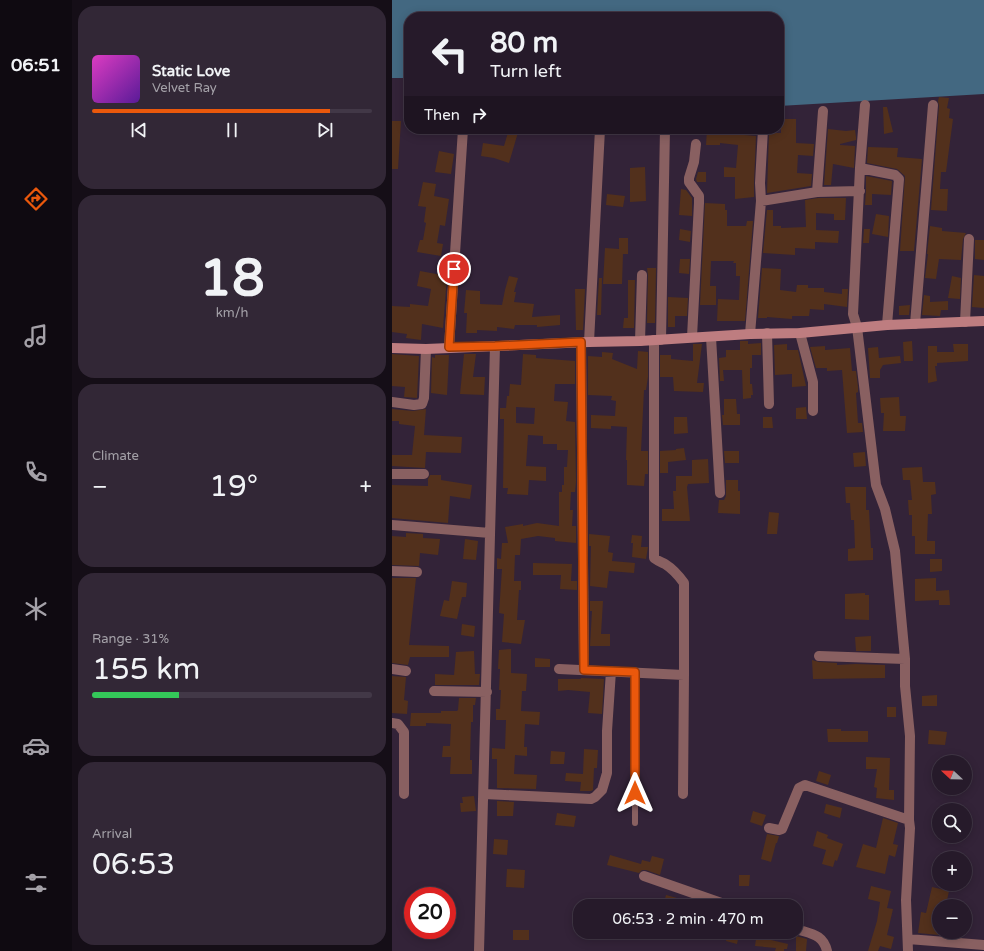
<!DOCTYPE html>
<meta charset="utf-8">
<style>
body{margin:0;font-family:"Varela Round",sans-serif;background:#322736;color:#f1f3f6;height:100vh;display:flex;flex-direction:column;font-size:15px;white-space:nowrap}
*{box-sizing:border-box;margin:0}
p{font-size:13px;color:#a4a1a8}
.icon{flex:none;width:22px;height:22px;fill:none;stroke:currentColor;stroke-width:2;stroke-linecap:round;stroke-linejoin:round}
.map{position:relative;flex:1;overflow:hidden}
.details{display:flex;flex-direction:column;gap:6px;padding:6px;background:#150e17;width:320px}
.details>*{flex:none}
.top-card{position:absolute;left:12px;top:12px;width:380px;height:122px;border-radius:16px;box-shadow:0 2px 10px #0003,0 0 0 1px #423847;background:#261a2a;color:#f1f3f6;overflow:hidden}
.needle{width:26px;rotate:292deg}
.fabs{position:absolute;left:540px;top:755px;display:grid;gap:8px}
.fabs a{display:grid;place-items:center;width:40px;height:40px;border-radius:50%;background:#261a2a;box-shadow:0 2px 10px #0003,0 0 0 1px #423847;font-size:20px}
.speed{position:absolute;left:12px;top:887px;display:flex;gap:8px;font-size:20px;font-weight:700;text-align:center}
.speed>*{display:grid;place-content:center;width:52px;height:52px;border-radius:50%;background:#261a2a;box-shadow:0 2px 10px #0003,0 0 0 1px #423847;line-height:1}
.speed .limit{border:6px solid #d22;background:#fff;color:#111}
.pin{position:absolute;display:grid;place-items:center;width:34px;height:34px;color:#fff;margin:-17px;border:2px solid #fff;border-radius:50%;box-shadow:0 1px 4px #0007}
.me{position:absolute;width:44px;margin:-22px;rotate:0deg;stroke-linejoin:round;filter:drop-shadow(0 0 3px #0008)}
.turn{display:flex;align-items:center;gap:14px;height:84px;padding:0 20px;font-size:18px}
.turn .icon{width:52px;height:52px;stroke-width:2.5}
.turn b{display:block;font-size:28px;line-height:34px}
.then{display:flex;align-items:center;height:38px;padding:0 20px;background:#0003;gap:8px;font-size:15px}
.big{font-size:30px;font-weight:600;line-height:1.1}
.details .tile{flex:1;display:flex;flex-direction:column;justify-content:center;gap:6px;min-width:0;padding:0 14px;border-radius:16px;background:#322736}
.details .dial{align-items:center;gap:0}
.dial b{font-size:52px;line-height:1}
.song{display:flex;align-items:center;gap:12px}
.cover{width:48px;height:48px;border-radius:6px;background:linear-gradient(135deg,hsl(310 70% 55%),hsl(270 70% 35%))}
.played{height:4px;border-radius:2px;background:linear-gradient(90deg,#ea580c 85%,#423847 85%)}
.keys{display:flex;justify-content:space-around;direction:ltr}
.heat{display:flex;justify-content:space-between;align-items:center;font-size:22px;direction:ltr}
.charge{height:6px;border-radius:3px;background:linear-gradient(90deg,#34c759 31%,#423847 0)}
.trip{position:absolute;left:181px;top:899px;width:230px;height:40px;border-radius:16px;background:#261a2a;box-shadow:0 2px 10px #0003,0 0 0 1px #423847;font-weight:600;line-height:40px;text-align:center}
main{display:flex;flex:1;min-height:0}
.dock{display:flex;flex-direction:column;width:72px;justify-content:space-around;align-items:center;background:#0f0a11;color:#a4a1a8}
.dock .icon{width:28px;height:28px}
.dock .active{color:#ea580c}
.dock b{font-size:18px;color:#f1f3f6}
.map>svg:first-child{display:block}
.water{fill:#436881}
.building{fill:#52301c;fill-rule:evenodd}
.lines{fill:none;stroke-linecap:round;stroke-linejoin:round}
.service{stroke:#896061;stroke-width:6}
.minor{stroke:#896061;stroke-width:10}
.secondary{stroke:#be7d80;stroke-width:10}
.route-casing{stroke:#983908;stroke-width:10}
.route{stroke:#ea580c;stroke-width:7}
</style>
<main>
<nav class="dock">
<b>06:51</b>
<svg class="icon active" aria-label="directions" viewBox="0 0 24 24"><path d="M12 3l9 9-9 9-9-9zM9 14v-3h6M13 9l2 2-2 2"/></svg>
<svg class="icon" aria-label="music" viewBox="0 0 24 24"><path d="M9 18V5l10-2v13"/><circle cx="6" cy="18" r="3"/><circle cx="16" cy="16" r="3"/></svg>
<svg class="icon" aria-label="phone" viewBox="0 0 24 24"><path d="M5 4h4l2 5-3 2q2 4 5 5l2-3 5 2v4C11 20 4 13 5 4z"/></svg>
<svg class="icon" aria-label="climate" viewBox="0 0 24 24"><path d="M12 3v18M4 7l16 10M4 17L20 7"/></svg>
<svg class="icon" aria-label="car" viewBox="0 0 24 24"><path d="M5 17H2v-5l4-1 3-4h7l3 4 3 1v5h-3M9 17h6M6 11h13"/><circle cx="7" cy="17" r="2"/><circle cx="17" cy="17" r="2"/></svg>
<svg class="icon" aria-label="filters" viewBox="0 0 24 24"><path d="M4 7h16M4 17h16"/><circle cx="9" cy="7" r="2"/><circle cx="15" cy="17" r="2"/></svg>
</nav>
<section class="details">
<div class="tile">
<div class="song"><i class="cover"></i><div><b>Static Love</b><p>Velvet Ray</p></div></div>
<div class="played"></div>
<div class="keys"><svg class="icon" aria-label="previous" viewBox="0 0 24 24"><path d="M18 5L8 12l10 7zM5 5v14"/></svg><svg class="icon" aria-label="pause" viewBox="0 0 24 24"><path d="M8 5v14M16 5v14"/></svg><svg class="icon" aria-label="next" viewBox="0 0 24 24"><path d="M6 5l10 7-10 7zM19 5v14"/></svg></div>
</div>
<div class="tile dial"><b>18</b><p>km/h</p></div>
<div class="tile"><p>Climate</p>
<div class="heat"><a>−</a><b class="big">19°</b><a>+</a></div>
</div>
<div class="tile"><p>Range · 31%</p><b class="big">155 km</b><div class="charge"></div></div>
<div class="tile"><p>Arrival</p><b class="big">06:53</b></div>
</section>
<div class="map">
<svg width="592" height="951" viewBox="0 0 592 951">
<rect width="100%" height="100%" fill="#332338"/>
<!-- water -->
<path class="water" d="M0 0H592V94L387 106V17H17V78H0Z"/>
<!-- building -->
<path class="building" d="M547 97 557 98 555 108 558 109 557 118 561 119 554 172H549L548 189H556L555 211 539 210 547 106 546 101Z
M491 107H495L501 132 492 134Z
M389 119H404V143L422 144 421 156 406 155 405 173 420 174 419 186 375 193 377 133H389Z
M0 121H9L6 169H0Z
M117 129H127L117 163 102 158 89 156 91 143 112 146Z
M315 129H329V133L364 136 362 183V197L343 199V177H332V167L344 168 346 145 328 143V145H314Z
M436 129 454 131 463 130 464 137V140L448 144V145L463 146 462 168 441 164 439 185H432Z
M476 147 506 148 505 157 530 159 522 251H508L513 176 505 169 475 163Z
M47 151 62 154 59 174 43 172Z
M253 167 254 201 238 202V168Z
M306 172H314V182H305L304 179Z
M474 176 500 181 499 195 480 194V205H473L474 191Z
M31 182 44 184 42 196 57 199 53 226 48 225 45 243 51 244 49 256 25 252 28 240H31L34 223 32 222 34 207 26 206Z
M289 189 294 190 300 198V216L287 215Z
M215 194 233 196 231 207 214 205Z
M426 198H454L453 220H442V214L424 213V230L447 231 446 243 423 242V249L403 248V255L371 253 375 210H381V226H389V228L414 227 413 200Z
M313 203 333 204V210H335V226H354L355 221H361L353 321H325L326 299 347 300 348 276H344V263H341L342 261H319L318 286H324V305H308Z
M484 214 497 216 496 237 480 234Z
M538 226 550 228V231L574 233 571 239 569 260 547 259 544 279 533 278 536 254H535Z
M288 229 299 231 298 242 287 240Z
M472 229H478L477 243H471Z
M227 238H236V254H231L230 284H211L213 248 227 249Z
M583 240H592V260L583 259Z
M288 259H298L297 274 287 273Z
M255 268H264L263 323H255L256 275Z
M370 268 389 269 388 290 404 292 405 285H416V288H432V292L450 294V289H456L455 307 432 304V310L418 309 417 316H400V319L375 317V318H366Z
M28 271 55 276 51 328 30 324 29 340 14 338 15 334 0 332V306L18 307V304L36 306 39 289 25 286Z
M582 275 592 276V308L580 307Z
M117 276 126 278 122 292H124L122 302 142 304 140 317 168 315V325L145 327V325H123L122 329 105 327V331L85 330V333H74L75 313H72L74 290 88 291V304L110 305 113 290Z
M560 276 569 278 568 299 556 298Z
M207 278H210L209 315H205Z
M236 280H243L242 328H231L232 318H236Z
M183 289H193L191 330H184Z
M532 295 538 296V302L556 301V310H549L548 316 530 315Z
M276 297 296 298 295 316H283V327H276Z
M518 305 517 315H507V306Z
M348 341H356V344L369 343V355H360V368H358V384H360L361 395H359V398L351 399 350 370H331L332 381H328L327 358 334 357V350H348Z
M520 341 521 361H512L511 342Z
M301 344H310L305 383H312L311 392 282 391 281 377H268V355H279V359L301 361Z
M395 344V350H406L414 386 400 387V374L383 375 382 345Z
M561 344H576V361L545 363V366H543L545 381 536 383V346H545V352H562Z
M433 346V350L458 348 460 371H464L466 387V392L464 393 466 423H470L471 432 455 433 450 370 435 371V368H424L418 347Z
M486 347 487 358 508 356 509 363 491 365 488 370V378H478L476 348Z
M246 351 256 352V377L254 390H252L249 451H256V474H253L252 486 235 485V460H234L235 427 219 426V429L199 428V415L223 416 224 401 219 400 220 396 196 395V356L210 357V352L221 353 220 359 245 369Z
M0 354 27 356 25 398 12 397 13 387 0 386Z
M72 354H84L81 377H93L92 395 68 394Z
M131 354 144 355V358L183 361V384H163L162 401 176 402 174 421 183 422 184 482 183 492H179L178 510H181L180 526H184V543L163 541V538L146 536 129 539 128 555H123L122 581H129V590H127L125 620H133L129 644 110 642 112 614 107 613 110 569H105V558L109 559 110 543H116L113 527 131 524V526L145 523 167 526V492H170V485H172V467H175L176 450H165V444H151V436L136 435 134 466 154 467V481L137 480 136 495 115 494 116 488H111L112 419H108V408H114L115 396H117L118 384 129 385ZM124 407 143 408 142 424 124 423Z
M43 355H57L55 395 39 393 40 357 43 358Z
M507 397 508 416H514L513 431H491L492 413H489L488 398Z
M332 399H344L345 414H348V425H331L330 415H332Z
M414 407 415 419H404V408Z
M0 409 21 411 34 409 32 435 70 437 69 453 34 452 33 468 0 466V455H20L23 426 7 424V421H0Z
M282 417H295L296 433 282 434Z
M371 417H380L381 428H371Z
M292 448 294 460 276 462V473H268V451L284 450V449Z
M332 451H347V463H333Z
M473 452 474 466 462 467 461 453Z
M316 459 317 483 296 484 295 487 298 521H270V509H282L281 491H284V476H300V460Z
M530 467 531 482H543L544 494 539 495 540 514H536L535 541H543V554H523V536H520V515H517L516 500H520L518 480H511L510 468Z
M38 475H49V480L80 485 78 499 58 496 56 523 0 518V485L36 486V479Z
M334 480H346V491H348V514L326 513 327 500H332L334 496Z
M453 487H474V510H477L479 548H481V560L456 561V549L463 548 462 520H459L458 503H454Z
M377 512 387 513 385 534H375Z
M14 533 31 534V538L48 539 46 555 28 553 27 566 0 565V536L14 537Z
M197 534 218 536 216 552 221 553 220 561 243 563 242 573 217 571 215 588 198 586 199 546H197Z
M240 535 250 536 249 547H256L254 559 240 557 241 543H239Z
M73 539 86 541 84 560 71 559Z
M538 559H550V571L538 572Z
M141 563 180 564 179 581H185V590L168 589 169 575H141Z
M0 578H24L17 645 57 646V657H18L16 665 0 663Z
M544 578V591L557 590 558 605H547V600L523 601V579Z
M60 581 75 583 74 597H70L65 619 48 616 52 600 57 601Z
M473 593V595H477V620L453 619V594Z
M198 601H211L209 634H218V646H198L200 611H198Z
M70 624 83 626 82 637 69 635Z
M479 636V651H464L463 637Z
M119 649V673L135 674 134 691H130L129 711 148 712 147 725 133 724 132 747H135V756L123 755 122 774 145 775 144 789 105 788V759H100V748L113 749 114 720H104V709H108L109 690H107L108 669H106L107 650Z
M82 651 83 674H88L87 685H43V674L62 675 64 652Z
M143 658 158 659V667H143Z
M420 660 427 662 445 663V665L464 664 493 665V678L421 679Z
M0 676 14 677 12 700 16 701 15 714 0 713Z
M189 678 212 679 210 714 196 713 198 692 176 690 166 691V679H189Z
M545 695V706H530V696Z
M67 698H84L83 705H81V722H79L78 760H80V774H58L59 757H50L51 746H58L59 724 34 723V726H18L19 713H49V711H65L66 710Z
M495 707H504V717H495Z
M435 729H449V731H476V742H436Z
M537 730 555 732 553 745 536 744Z
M192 749 206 750 205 768H202L201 790 199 791H188L189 782 173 781 174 773 191 774Z
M159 751 173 752 172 764H158Z
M474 757 498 758 497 790H502V800L484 798 485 788 482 787 485 769H474Z
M427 771 439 775 436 785 424 781Z
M82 796 84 811 69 812 68 803H71L70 797Z
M105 801 122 802 121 816H105Z
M434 804 450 808 448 818 432 813Z
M361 811 374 815 370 826 358 822Z
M165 813 184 816 182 827 163 825Z
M491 818 506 823 501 844 506 845 503 857 497 855 493 874 464 867 471 844 484 848Z
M425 831 436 835 435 838 451 844 445 861 443 860 441 867 430 864 434 850 421 846Z
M375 834 387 836 385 843H384L379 862 369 859Z
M102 839 116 840 115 855 101 854Z
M218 855 249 864 250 860 258 862 260 856 272 859 268 875 254 870H250L247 873 215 865Z
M115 869 133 870 132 888 114 887Z
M347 875H358L357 886H347Z
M479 886 499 891 495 908 501 909 495 935 502 937 499 949 488 946 486 951H476L485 921 488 902 476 899Z
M540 887 557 891 554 905 547 903V935L526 933 529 912 534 913Z
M274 895 285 898 282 906 272 903Z
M121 930H137V940H121Z
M336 932 347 934 345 944 334 941Z
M365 932H380L379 940 396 944 395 949H392V951H383L384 948 363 946Z
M404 936 415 939 414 951H404Z"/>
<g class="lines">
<!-- service -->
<path class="service" d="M243 823V672"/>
<!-- minor -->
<path class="minor" d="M468 168 473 105
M425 192 431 111
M369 201 425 192 468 191
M573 322 577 239
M523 324 541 105
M495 325 507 179 503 175 468 168 461 314 465 327 484 485 493 509 503 551 513 659V686L518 736 517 820 518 828 514 900 516 951
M375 333 377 404
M408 333 421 382V411
M358 334 369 201 368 183 371 129
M300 337 307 203V196L297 182V178L302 162 304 144
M319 337 328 493
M262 340V558C266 561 269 562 273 564 281 569 287 576 292 583V675
M269 340 273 129
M248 341 250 275
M189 342 192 670
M197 342 208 129
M57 347 71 129
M0 402 22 405 30 404 32 398 34 349
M0 474H32
M0 525 98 533
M0 571 25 572
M427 656 513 659
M0 669 14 671
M167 669 292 675 291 794
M42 691 95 692
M0 723 6 724 12 732V794
M92 794 199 799 203 797 210 790 215 773V731L219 671
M377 828 387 830 390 829 407 788 413 785 517 820
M252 876 338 906
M404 929C419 934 431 934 435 951
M516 939 592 945
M87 951 103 346"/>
<!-- secondary -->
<path class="secondary" d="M0 348 34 349 197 342 248 341 358 334 408 333 495 325 592 321"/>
</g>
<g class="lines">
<!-- route casing -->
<g class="route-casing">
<path id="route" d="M62 269 57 347 103 346 189 342 192 670 243 672V793"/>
</g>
<!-- route -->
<use href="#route" class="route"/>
</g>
</svg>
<div class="fabs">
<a><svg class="needle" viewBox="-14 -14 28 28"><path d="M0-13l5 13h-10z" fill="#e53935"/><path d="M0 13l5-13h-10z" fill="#a4a1a8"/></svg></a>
<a><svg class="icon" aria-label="search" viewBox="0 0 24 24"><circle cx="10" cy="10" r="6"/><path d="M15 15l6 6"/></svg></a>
<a>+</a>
<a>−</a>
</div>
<div class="speed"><div class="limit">20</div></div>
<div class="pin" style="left:62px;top:269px;background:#d93025"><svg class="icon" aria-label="arrive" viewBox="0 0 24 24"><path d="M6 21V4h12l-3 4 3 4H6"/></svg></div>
<svg class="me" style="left:243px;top:793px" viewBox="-20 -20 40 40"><path d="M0-17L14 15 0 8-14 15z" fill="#ea580c" stroke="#fff" stroke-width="4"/></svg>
<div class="trip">06:53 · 2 min · 470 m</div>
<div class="top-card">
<div class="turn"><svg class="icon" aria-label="left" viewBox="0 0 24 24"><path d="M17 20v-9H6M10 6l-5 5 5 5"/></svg><div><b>80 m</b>Turn left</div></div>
<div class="then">Then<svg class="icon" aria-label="right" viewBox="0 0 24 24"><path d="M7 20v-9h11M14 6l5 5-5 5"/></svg></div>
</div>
</div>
</main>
